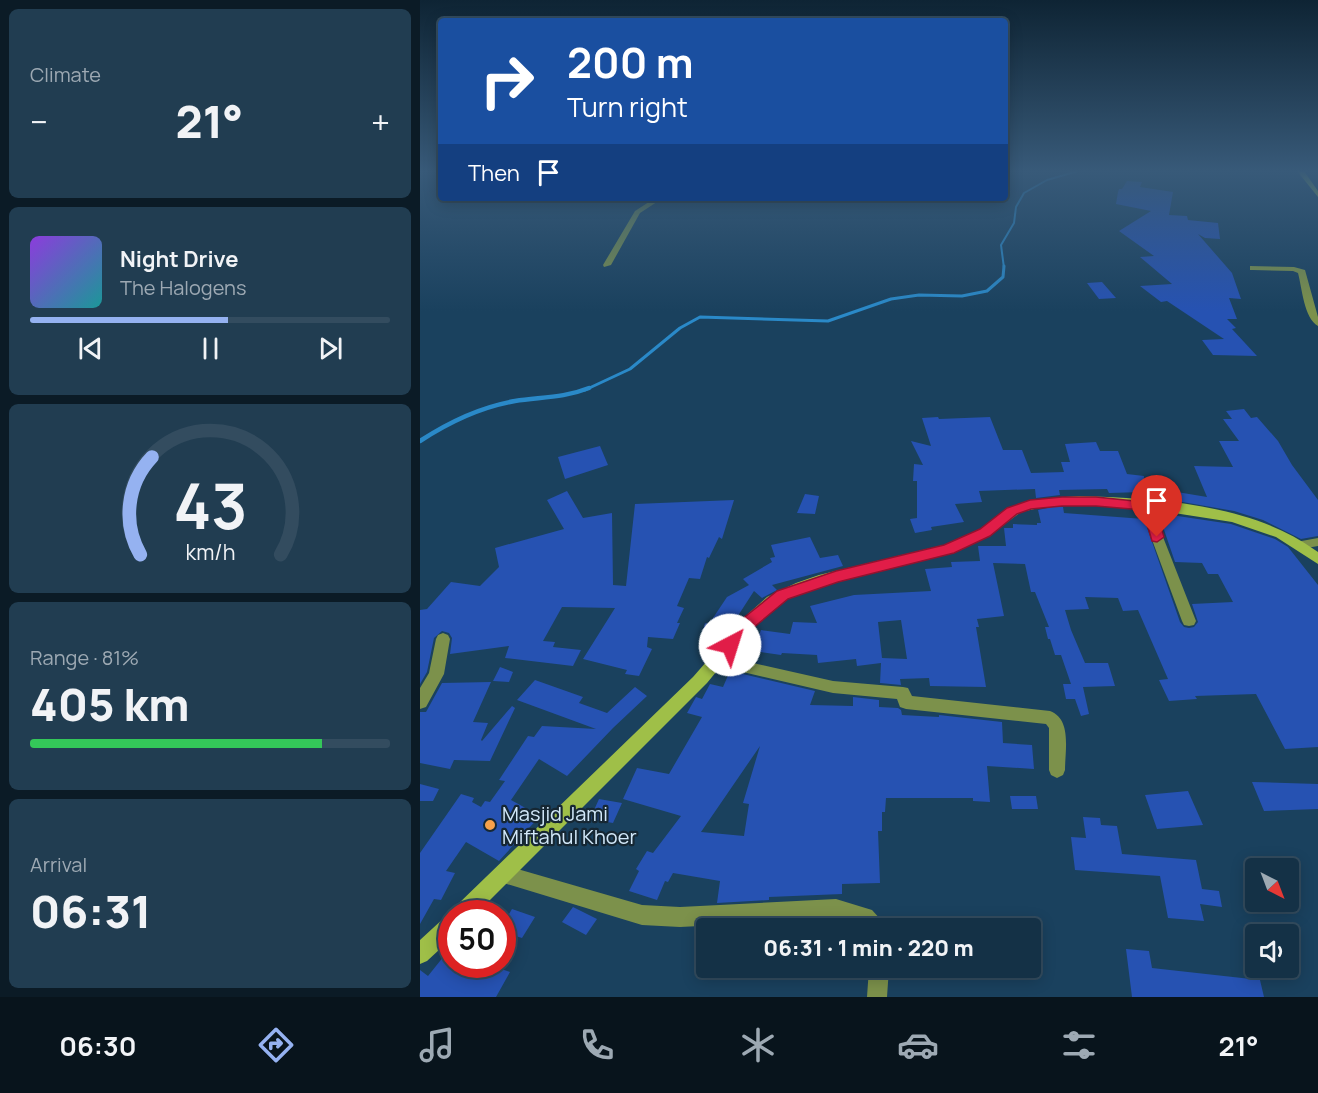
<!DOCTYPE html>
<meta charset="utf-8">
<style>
body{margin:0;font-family:Manrope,sans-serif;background:#213d51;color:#f1f3f6;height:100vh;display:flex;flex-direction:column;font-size:22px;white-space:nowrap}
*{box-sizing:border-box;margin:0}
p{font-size:20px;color:#9da9b3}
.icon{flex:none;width:33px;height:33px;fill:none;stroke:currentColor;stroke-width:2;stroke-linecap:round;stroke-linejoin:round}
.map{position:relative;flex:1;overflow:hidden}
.details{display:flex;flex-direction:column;gap:9px;padding:9px;background:#0b1b26;width:420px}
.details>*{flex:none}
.guide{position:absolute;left:18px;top:18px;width:570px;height:183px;border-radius:6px;box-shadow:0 3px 15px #0003,0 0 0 2px #334c5f;background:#1a4fa0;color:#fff;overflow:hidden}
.needle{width:39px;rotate:138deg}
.controls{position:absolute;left:825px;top:858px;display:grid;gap:12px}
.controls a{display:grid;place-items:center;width:54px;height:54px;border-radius:6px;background:#143146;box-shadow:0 3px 15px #0003,0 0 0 2px #334c5f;font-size:30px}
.speed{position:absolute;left:18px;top:900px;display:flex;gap:12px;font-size:30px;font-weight:700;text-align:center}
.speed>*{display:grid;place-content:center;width:78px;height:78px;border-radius:50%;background:#143146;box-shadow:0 3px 15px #0003,0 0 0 2px #334c5f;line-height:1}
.speed .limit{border:9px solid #d22;background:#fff;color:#111}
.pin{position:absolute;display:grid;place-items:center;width:51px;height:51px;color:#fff;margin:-62px -26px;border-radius:50% 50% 50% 0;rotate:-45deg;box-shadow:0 0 6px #0007}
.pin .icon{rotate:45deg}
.me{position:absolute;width:66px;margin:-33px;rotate:40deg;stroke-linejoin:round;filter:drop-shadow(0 0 4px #0008)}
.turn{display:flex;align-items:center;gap:21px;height:126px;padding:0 30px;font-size:27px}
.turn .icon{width:78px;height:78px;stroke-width:2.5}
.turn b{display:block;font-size:42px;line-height:51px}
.then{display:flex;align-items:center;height:57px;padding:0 30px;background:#0003;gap:12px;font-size:22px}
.big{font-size:45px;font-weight:800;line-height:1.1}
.details .tile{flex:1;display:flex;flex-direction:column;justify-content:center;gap:9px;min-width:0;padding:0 21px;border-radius:9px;background:#213d51}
.details .dial{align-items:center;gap:0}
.dial svg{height:156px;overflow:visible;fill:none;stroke:#334c5f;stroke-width:7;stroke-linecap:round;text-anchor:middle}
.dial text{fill:#f1f3f6;stroke:none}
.song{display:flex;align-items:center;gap:18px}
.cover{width:72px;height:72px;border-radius:9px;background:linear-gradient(135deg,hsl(270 70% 55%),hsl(180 70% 35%))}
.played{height:6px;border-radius:3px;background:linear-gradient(90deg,#95b2f1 55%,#334c5f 55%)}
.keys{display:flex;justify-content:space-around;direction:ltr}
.heat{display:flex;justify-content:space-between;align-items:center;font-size:33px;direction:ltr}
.charge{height:9px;border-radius:4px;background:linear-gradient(90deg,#34c759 81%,#334c5f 0)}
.trip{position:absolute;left:276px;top:918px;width:345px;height:60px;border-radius:6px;background:#143146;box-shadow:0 3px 15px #0003,0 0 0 2px #334c5f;font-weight:800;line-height:60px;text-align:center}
.dock{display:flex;height:96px;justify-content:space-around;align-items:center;background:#08141c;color:#9da9b3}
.dock .icon{width:42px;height:42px}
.dock .current{color:#95b2f1}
.dock b{font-size:27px;color:#f1f3f6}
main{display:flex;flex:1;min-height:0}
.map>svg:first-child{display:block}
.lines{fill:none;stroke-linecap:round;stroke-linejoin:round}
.stream-far2{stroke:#2a89c8;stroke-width:2}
.stream-far1{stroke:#2a89c8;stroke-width:3}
.stream{stroke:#2a89c8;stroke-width:4.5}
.building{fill:#2652b2;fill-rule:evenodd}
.street{fill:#7c914b;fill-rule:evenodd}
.secondary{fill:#9fbf48;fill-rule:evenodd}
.route{fill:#e11d48;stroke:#92132f;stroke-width:1.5}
.poi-dot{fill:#f7a14a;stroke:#162733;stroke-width:2}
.labels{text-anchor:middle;stroke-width:4.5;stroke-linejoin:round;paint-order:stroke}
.near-poi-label{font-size:20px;fill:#d2e8f9;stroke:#162733;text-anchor:start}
</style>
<main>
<section class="details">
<div class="tile"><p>Climate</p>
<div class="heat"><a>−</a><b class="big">21°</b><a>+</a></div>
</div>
<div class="tile">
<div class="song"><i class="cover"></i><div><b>Night Drive</b><p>The Halogens</p></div></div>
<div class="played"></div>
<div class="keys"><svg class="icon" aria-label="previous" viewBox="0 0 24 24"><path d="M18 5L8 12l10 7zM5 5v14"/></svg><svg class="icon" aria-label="pause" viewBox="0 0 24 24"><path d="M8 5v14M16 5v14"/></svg><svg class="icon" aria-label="next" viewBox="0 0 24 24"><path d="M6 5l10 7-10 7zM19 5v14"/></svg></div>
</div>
<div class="tile dial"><svg viewBox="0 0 100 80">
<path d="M14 69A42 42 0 1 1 86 69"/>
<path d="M14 69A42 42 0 0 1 20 19" stroke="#95b2f1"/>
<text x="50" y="56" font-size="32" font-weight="700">43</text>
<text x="50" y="72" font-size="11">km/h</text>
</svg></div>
<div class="tile"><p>Range · 81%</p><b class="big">405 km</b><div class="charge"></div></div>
<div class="tile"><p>Arrival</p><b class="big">06:31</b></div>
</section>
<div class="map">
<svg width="898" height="997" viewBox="0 0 898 997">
<rect width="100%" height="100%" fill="#1a415e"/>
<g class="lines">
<!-- stream-far2 -->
<path class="stream-far2" d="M584 268 581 245 594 223 596 207 604 193 627 180 658 171"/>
<!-- stream-far1 -->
<path class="stream-far1" d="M165 390 210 369 260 328 280 317 408 321 471 299 499 295 542 296 567 291 583 277 584 266"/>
<!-- stream -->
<path class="stream" d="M0 441C29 422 60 407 95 401 121 397 144 398 169 388"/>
</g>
<!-- building -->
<path class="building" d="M707 181 722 182 720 187 753 192 749 215 767 216 768 220 798 223 800 239 785 238 778 234 812 273 821 299 809 298 817 319H807L816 328 812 329 837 356 793 355 782 340 804 339 747 301 741 302 720 286 752 284 720 257 734 256 699 231 731 211 696 204 698 192 699 189H702Z
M682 282 696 298 679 299 667 283Z
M824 409 831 418 837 417 858 441 872 465 898 500V536L881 539 843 520 814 511 751 500V491L787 497 774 466 813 467 799 441H819L803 419H812L806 411Z
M518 417 519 419 570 417 583 450H602L611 473 644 472 641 462H650L645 444 676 442 680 451H698L707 474 724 476 723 492 689 493 687 489 639 490 640 495 616 498 615 489 559 491 562 502 535 504 544 522 511 527 512 530 495 533 490 519 497 518V481H493L494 464 503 465 491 441 511 446 502 418Z
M180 446 188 465 145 479 138 457Z
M147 491 163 518 192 513 193 585 206 586 215 504 314 500 302 539 299 537 289 558 287 557 280 579 269 578 257 606 264 608 257 623H260L253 639 228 637 227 647 232 649 219 676 205 674 207 670 163 659 195 608 142 607 123 641 135 642 133 647 161 650 153 666 85 658 89 646 30 654 32 638 29 633 22 631 14 638 7 672 0 684V610L7 609 31 582 60 586 79 567 75 548 144 529 127 500Z
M385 494 399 496 395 514 377 513Z
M632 507H643L644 513 724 519 760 622 764 627 769 628 774 627 778 622 772 604 813 602 798 574H788L782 563 755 562 740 518H751V515L811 524 855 539 868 547 898 585V747L865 749 836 694 775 696 777 699 749 701 739 680 748 679 718 610 703 611 698 598 665 597 669 609 645 610 651 630 665 663H688L695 686 663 687 669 714 661 716 655 699H646L643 684H651L641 655H635L630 639H628L625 627H629L615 592H611L605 564 573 563 584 616 557 619 559 627H556L566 687 510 686 509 678 480 679 481 685 460 683 461 663 437 666 436 659 398 663 397 655 362 653 361 655 333 651 341 630 370 634 373 622 397 623 390 606 434 595 511 591 505 569 532 567 531 562 560 561 558 546H586L584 528H593V524L617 525V523H621L618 510ZM481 620 487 659 462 658 458 622Z
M390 537 400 558 418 555 423 566 352 585 357 590 342 598 334 591 312 625 307 624 301 642 280 640 285 623 289 624 307 597 329 585 323 579 352 562 350 558 355 557 351 545Z
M80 667 93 672 89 682 73 681Z
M310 671 395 691 390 705 433 706V697L459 700V707L478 708 481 710 482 715 519 717V715L582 722 583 743 612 745 614 769 567 766 570 802 553 801V798H466L465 812H462V831H458L460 883 422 884V894L349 897V900L297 903 300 881 253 873 248 882 245 881 237 900 209 891 219 871 216 869 227 851 233 853 261 816 203 799 217 768 249 774 282 717 267 713 276 697 282 699 290 684 303 687ZM340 746 323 803 329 804 324 836 281 832Z
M115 680 163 697 159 703 187 713 215 687 227 696 193 728 147 776 119 759 91 800 120 816 79 861 46 842 26 871 35 873 21 900 14 899 0 924V853L41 794 54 798 52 802 61 807 65 801 70 802 85 781 79 780 108 736 114 737 122 726 176 729 97 700Z
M71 682 53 722 68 723 61 740 62 741 92 706 95 708 70 761 34 760 30 769 0 763V712H6L22 683Z
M832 782 898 784V809L844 811Z
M0 784 19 789 13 801H0Z
M768 791 783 825 737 829 725 795Z
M590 796H616L618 809H592Z
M179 799 202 803 193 823 170 819Z
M663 817 680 818 681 825 697 826 702 854 776 860 782 889 799 891 802 907 780 904 784 921 748 918 740 876 655 870 651 837 666 838Z
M153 907 177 919 166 935 142 922Z
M92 909 115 917 102 938 82 932V926Z
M706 949 729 951 732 968 840 980 844 997H712Z
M24 956 32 960V964H67L90 972 76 997H0V970L8 976Z"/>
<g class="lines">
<!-- street -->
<path class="street" d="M235 198H243L220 213 191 265 184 267 183 265 215 211Z
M830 266 874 267 885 270 898 317V326C884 318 882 288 878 273L873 271 833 270H830Z
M729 502 735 506 743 537 776 621 774 625 769 626 764 625 762 621 731 537 723 506Z
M898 538V546L881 549 876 548 875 545 876 542Z
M23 633 28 635 30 639 24 674 6 707 0 709V688L9 673 16 639 18 635Z
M298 655 413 681 483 687 488 688 492 696 630 711C652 719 645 751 645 770L643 775 637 778 631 775 629 770V728L626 724 486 709 480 707 477 699 413 693 293 665 291 661 293 657Z
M84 865 222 905 260 907 416 899 452 910 462 921 465 928H442L439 925 416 919 260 927 222 925 77 881 75 874 77 867Z
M449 968H469L467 997H447Z"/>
<!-- secondary -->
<path class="secondary" d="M877 171H884L898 191V197Z
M659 496C736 498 832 504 895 550L898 552V564L856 537 812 522 722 508 659 504 632 505 601 512 566 538 541 549 498 561 419 579 385 590 357 604 339 620 287 683 56 914H33L35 907 273 677 329 613 347 597 376 583 399 575 532 543 557 532 587 510 598 504 632 498Z
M32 914V938L7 961 0 964V940L25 917Z"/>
</g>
<!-- sky -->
<linearGradient id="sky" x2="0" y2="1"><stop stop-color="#0e2434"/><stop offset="0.55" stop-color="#385a79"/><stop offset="1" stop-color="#385a79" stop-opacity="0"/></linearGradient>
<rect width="898" height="311" fill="url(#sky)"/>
<!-- route -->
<path class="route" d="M642 497H676L734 503 744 537 737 542 732 541 723 510 676 506H642L611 509 597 514 570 536 534 553 418 582 368 599 327 633 316 649 310 651 304 649 301 645 316 624 357 591 416 571 524 545 560 529 587 508 610 500Z"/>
<!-- markers -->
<circle class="poi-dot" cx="70" cy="825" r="6"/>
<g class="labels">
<!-- near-poi labels -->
<g class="near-poi-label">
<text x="82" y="821">Masjid Jami<tspan x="82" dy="23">Miftahul Khoer</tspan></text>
</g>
</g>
</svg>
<div class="controls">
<a><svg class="needle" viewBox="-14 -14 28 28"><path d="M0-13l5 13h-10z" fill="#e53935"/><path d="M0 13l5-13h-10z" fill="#9da9b3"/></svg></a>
<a><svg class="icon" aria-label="sound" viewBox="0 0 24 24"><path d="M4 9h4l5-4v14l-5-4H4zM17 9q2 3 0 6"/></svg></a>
</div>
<div class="speed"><div class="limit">50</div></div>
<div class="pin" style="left:737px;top:537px;background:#d93025"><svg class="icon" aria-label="arrive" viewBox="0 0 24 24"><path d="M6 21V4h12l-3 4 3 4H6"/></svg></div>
<svg class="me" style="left:310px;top:645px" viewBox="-20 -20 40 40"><circle r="19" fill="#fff"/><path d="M0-13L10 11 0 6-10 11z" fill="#e11d48"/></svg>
<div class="trip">06:31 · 1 min · 220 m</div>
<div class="guide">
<div class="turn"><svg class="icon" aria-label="right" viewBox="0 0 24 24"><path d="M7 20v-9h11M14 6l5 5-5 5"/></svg><div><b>200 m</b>Turn right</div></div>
<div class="then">Then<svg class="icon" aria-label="arrive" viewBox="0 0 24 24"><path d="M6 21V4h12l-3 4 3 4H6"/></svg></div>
</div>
</div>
</main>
<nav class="dock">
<b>06:30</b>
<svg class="icon current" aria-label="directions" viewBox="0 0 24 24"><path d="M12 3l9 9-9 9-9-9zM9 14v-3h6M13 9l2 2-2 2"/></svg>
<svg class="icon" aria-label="music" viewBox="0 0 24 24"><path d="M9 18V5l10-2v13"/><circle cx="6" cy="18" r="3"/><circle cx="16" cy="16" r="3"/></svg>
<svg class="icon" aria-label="phone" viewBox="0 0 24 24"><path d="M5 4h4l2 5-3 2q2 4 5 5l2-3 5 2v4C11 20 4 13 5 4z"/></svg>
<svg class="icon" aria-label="climate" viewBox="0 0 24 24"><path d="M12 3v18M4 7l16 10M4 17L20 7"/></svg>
<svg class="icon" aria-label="car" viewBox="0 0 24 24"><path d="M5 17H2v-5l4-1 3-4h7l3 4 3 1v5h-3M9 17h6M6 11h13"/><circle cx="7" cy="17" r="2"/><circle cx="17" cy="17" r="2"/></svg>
<svg class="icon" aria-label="filters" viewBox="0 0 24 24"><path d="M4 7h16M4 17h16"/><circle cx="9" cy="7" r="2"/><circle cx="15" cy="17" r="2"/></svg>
<b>21°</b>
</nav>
